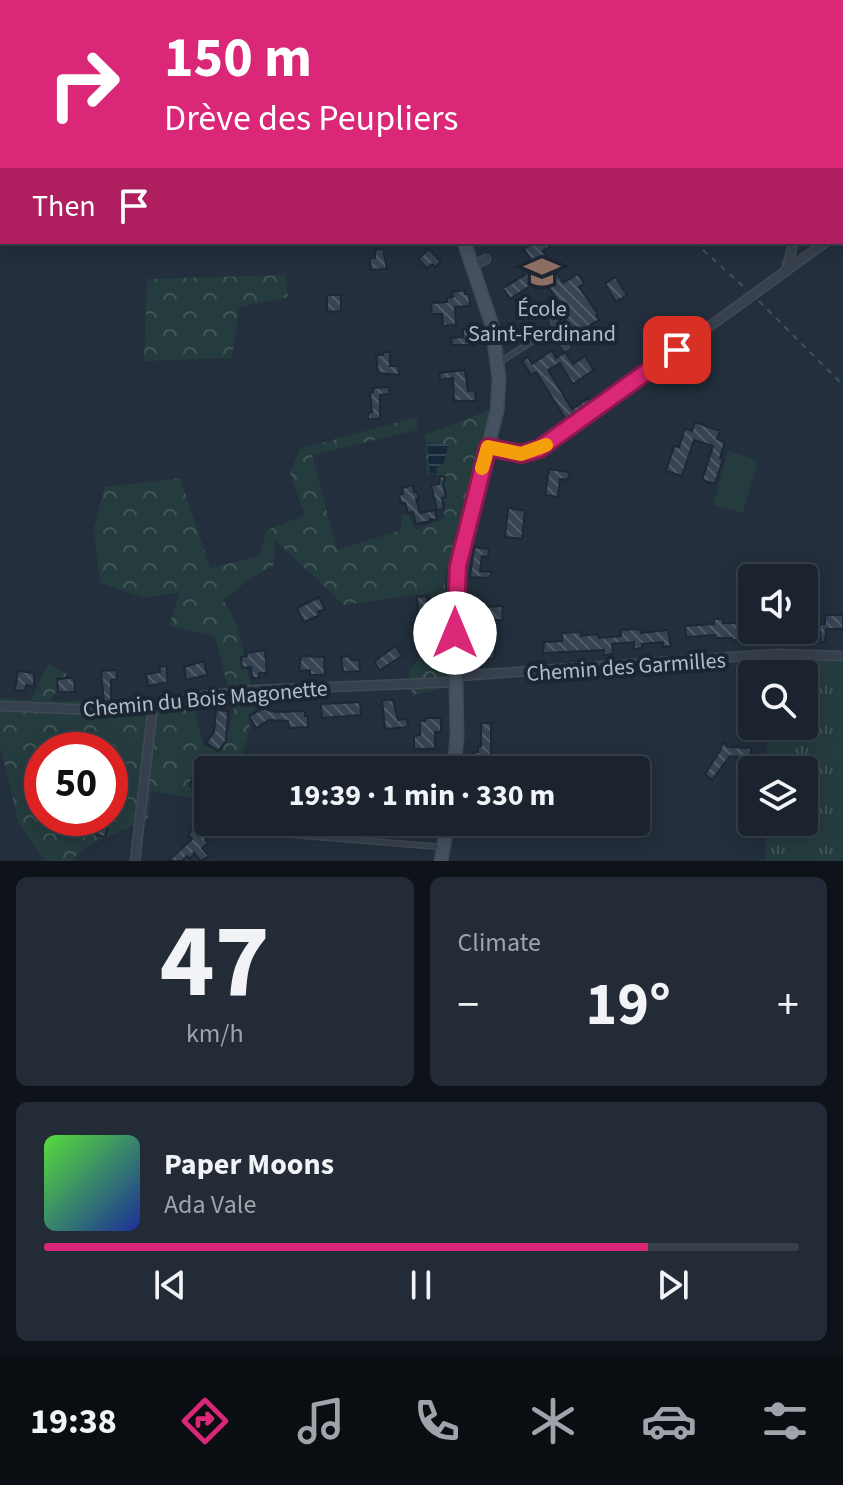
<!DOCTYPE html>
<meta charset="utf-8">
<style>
body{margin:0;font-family:"Source Sans 3",sans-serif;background:#232b36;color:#f1f3f6;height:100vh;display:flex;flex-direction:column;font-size:30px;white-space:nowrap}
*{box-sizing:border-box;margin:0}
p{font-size:26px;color:#9fa4aa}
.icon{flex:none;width:44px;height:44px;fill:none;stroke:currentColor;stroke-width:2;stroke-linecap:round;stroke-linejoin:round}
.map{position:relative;height:861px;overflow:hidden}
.drawer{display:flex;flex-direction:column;gap:16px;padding:16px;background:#0e1319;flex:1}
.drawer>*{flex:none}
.top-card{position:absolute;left:0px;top:0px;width:844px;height:244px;box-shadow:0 4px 20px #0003,0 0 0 2px #38404a;background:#db2777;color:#fff;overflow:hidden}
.tools{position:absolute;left:738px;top:564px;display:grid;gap:16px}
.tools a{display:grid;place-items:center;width:80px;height:80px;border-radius:8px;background:#1a232e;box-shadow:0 4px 20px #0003,0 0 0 2px #38404a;font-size:40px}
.speed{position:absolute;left:24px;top:732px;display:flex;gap:16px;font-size:40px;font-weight:700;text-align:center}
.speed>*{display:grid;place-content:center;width:104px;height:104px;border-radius:50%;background:#1a232e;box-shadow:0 4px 20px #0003,0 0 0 2px #38404a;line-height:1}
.speed .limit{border:12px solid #d22;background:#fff;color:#111}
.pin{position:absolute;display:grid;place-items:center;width:68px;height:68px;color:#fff;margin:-34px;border-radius:16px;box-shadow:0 4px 12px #0006}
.me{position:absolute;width:88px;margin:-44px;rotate:0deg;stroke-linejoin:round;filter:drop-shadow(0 0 6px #0008)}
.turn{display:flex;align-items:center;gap:28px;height:168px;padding:0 32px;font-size:36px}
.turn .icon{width:104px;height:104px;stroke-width:2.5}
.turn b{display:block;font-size:56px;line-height:68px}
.then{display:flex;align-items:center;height:76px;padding:0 32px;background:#0003;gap:16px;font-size:30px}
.big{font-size:60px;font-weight:700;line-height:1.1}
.drawer .card{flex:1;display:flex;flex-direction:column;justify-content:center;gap:12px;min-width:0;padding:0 28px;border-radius:12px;background:#232b36}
.drawer .dial{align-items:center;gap:0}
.dial b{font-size:104px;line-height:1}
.song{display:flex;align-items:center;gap:24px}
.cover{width:96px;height:96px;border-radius:12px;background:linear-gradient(135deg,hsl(110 70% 55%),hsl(230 70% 35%))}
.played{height:8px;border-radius:4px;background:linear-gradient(90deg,#db2777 80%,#38404a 80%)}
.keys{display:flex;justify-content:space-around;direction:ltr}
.heat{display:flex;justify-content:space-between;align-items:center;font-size:44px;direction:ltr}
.drawer .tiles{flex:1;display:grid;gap:16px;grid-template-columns:1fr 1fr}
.card:last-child{grid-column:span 2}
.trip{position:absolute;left:194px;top:756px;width:456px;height:80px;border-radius:8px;background:#1a232e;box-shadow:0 4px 20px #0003,0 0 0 2px #38404a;font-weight:700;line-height:80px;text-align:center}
.dock{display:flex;height:128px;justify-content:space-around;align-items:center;background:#0a0e12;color:#9fa4aa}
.dock .icon{width:56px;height:56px}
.dock .selected{color:#db2777}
.dock b{font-size:36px;color:#f1f3f6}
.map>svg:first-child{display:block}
.grass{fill:url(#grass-tufts)}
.forest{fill:url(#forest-crowns);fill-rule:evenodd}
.garden{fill:#253c3e}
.water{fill:url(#water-rules)}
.building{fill:url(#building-back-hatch);stroke:#1e2834;stroke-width:2}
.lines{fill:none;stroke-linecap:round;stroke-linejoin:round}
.lane-casing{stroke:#404a56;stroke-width:7}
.street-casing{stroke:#404a56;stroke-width:11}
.secondary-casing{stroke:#404a56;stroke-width:15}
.path{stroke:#3e5556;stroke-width:2;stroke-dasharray:6 6;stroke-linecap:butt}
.lane{stroke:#37414d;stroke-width:4}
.street{stroke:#37414d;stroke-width:8}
.secondary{stroke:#455060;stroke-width:12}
.route-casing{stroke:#8e194d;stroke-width:20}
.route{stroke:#db2777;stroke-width:14}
.slow{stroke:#f59e0b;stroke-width:14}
.labels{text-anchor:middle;stroke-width:8;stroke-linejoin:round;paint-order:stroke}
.poi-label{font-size:22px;fill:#b2bbc8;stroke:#1c2632}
.street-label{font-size:22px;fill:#b2bbc8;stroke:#1c2632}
</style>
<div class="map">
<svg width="843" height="861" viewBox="0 0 843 861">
<defs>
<pattern id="grass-tufts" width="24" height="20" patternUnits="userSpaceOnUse" patternTransform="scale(2)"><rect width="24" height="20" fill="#253c3e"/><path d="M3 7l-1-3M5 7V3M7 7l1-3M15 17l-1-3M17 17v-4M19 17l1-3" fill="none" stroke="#425658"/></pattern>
<pattern id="forest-crowns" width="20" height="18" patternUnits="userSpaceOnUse" patternTransform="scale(2)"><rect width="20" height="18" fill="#253c3e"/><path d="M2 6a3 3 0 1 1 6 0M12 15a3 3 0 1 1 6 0" fill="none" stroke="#425658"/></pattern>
<pattern id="water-rules" width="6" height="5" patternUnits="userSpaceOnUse" patternTransform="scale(2)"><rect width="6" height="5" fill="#16263b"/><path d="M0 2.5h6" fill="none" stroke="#364456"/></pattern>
<pattern id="building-back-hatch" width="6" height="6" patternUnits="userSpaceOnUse" patternTransform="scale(2)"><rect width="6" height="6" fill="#354353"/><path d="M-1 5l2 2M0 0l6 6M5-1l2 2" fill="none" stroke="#505c6a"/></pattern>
</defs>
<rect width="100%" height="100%" fill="#232f3d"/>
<!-- grass -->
<path class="grass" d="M774 659 843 662V861H766L765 822H804V770H765L769 726H804V674H773Z"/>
<!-- forest -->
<path class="forest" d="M285 275 288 297 239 307 232 358 144 361 147 279Z
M490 410 444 582 455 622 464 684 412 695 409 670 442 635 430 593 344 605 275 540 273 566 252 577 223 600 237 624 255 704 239 770H208V800L151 791 148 818 84 848 71 861H45L19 824 0 746V698L31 700 48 664 67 674 50 701H95L194 711 204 746 222 752 234 711 215 636 169 626 180 592 144 598 100 583 94 528 105 487 180 478 210 568 260 556 267 530 305 515 290 473 300 449 417 417V430L312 455 337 550 401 530 402 516 409 515 415 530 445 518 437 473 427 475 425 435ZM42 750H110V818H42Z"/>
<!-- garden -->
<path class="garden" d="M728 451 758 460 743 513 713 505Z"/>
<!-- water -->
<path class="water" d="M427 443 448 445 444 463 436 468 437 473H430Z"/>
<!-- building -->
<path class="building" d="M535 242H556L543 251 563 283 578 274 584 284 579 287 598 314 596 315 599 320 589 326 594 333 587 337 580 328 575 332 570 327 567 329 563 322 566 321 563 314 566 312 542 278 510 299 503 288 536 268 524 249Z
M383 249 387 269 371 270 370 258H375V250Z
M429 249 441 262 435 267 432 264 427 268 418 259Z
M615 277 627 295 616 302 605 284Z
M465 290V294H469L470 306 455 307 456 325 443 326 442 314H432L431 303 447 302V298L453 297 452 292Z
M327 295H341V311L327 312Z
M474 328 476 345H452L451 338 463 337V329Z
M552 350 556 358 565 352 573 364 585 356 594 370 573 384 560 363 548 370 572 409 588 398 591 403 567 421 536 372 531 375 522 361 528 357 532 364Z
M383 352H390V366H398L399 375 378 373 376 355H383Z
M465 370 468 391 475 390 476 401H454L453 378 440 380 439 373Z
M389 387 390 394 380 395V419H368V413L372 412 370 392H373V388Z
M695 422 720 431 717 439 725 442 720 458 723 459 715 484 702 480 713 446 694 440 682 476 666 471 674 446 679 447 685 428 692 431Z
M549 469 568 472 570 475 567 480 560 479 558 497 545 495Z
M440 476 445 477 443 484 446 497 442 498 444 509 437 510 431 485 439 484Z
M413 485 414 492H417L419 499H416L420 513 435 510 437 520 430 519 431 521 416 524 413 512 408 513 405 503H401L399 495 403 494 402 488Z
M508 508 525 511 522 539 505 537Z
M474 547 489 549 488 557 482 556 480 571 491 572 490 578 470 577Z
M427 596 431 639 421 640 417 597Z
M319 597 325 609 318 612 320 615 304 622 297 608Z
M502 606 503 620H473L484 612V607Z
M825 615H843V629H826L825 642H821L819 624H825Z
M714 619H723V623H740V640H732V638H715V635L686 637 685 626 714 624Z
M640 629 641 633 668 630 671 646 663 647V642L642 644V648L634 649V642L612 644 613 654 604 655V650L543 653 544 642 562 641V633L581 632V636L598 634 599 638 621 636V630Z
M477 645 495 648 494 659 486 658V663L477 662Z
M395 646 402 656 380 670 375 663 376 660Z
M265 650 267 673H259V678H252L251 667 242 668 241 657 247 656 246 653Z
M301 656 324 657 325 675H310V670L299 671Z
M350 656 351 660H359L360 671 343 672 341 657Z
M204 661 207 675 186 680 184 667Z
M166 666 168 682 148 686 146 674 160 672 159 667Z
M117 670V679L111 680V701L104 702 101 671Z
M18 671 34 673V686L26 685 25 691 15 690Z
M69 678H74L75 692H58L57 679Z
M382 700H393L398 720 407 719 408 727 385 729Z
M360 702 361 715 322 718 321 704Z
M262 706 267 707V710L276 712 305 711V716H308V727L289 728 288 721 269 720 256 728 249 716 260 710Z
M216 710 228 711 226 741 218 751 206 743 214 732Z
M425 718H441V732H435V749H414V736L420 735V721H425Z
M481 723H491V770H474V752H478V746H481Z
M725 743 728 747 751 748 750 758 730 756 712 780 705 774 721 749 722 744Z
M201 765 208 767V793L190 786 192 779 196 780Z
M96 818H110L105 837 89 833 90 825 94 826Z
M207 825 214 832 205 840 208 843 202 848 209 856 201 861 194 853 190 859 187 856 182 861H168L192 839 188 834 194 829 198 833Z"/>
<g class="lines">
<!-- lane casing -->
<g class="lane-casing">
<path id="lane" d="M551 309 555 327
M500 362 555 327 566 347
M221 829 442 847"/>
</g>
<!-- street casing -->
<g class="street-casing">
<path id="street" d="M265 2 269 0
M791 2V0
M842 230 843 229
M473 266 486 259
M786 270 794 242
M488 447 521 454 544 446 826 242
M458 676 776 654 843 656
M0 706 97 710 153 706 196 697 255 690 457 682
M135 861 153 706"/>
</g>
<!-- secondary casing -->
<g class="secondary-casing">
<path id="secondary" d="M334 0 335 2
M454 770 457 736 455 633 458 566 497 411 499 379 492 325 464 242
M441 861 448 822"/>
</g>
<!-- path -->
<path class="path" d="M694 242 745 288
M759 301 843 385"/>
<!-- lane -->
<use href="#lane" class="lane"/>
<!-- street -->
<use href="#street" class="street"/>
<!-- secondary -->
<use href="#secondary" class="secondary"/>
</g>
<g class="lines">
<!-- route casing -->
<g class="route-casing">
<path id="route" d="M455 633 458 566 488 447 521 454 539 449 677 350"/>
</g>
<!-- route -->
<use href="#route" class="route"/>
<!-- slow -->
<path class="slow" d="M482 468 488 447 521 454 546 445"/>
</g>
<!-- icons -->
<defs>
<g id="school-bare" transform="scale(2.76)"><path d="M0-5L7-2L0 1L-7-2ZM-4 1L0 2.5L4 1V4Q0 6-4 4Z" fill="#8d6e63" stroke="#1c2632" stroke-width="2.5" paint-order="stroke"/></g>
</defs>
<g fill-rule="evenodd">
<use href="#school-bare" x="542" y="272"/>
</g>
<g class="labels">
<!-- poi labels -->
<g class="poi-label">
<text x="542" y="316">École<tspan x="542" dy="25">Saint-Ferdinand</tspan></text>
</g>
<!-- street labels -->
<g class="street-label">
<text transform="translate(626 666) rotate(-4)" y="8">Chemin des Garmilles</text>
<text transform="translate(205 698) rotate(-5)" y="8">Chemin du Bois Magonette</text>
</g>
</g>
</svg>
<div class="tools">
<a><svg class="icon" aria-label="sound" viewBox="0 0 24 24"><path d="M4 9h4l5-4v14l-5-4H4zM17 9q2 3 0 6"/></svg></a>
<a><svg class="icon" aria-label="search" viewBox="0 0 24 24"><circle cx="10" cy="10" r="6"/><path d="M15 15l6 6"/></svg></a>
<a><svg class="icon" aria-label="layers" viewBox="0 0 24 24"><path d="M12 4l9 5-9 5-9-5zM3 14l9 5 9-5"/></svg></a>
</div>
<div class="speed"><div class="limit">50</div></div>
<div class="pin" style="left:677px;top:350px;background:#d93025"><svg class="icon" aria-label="arrive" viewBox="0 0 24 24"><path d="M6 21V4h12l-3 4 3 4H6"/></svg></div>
<svg class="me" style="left:455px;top:633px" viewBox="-20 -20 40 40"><circle r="19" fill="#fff"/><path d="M0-13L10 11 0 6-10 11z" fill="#db2777"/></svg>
<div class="trip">19:39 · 1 min · 330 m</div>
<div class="top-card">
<div class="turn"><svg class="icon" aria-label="right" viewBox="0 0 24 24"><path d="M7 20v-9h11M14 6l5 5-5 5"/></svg><div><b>150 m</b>Drève des Peupliers</div></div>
<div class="then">Then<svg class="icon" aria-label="arrive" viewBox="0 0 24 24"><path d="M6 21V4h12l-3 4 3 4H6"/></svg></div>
</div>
</div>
<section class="drawer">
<div class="tiles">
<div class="card dial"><b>47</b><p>km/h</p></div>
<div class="card"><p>Climate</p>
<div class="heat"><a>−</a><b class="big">19°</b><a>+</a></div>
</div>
<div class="card">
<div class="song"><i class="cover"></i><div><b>Paper Moons</b><p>Ada Vale</p></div></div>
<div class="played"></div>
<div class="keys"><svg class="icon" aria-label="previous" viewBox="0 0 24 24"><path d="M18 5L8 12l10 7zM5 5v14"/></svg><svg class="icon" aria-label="pause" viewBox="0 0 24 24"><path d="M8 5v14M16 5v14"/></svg><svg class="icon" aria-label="next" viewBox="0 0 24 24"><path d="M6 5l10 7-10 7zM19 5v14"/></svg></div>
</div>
</div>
</section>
<nav class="dock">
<b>19:38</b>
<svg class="icon selected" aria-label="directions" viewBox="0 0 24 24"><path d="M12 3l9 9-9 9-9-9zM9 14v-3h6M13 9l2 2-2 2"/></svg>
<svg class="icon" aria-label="music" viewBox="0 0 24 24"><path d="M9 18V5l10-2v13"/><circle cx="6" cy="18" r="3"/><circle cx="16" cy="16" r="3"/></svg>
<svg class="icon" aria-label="phone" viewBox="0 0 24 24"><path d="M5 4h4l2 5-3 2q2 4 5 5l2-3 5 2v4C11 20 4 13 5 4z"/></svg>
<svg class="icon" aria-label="climate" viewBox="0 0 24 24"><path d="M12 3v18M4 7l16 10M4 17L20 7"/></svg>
<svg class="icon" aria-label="car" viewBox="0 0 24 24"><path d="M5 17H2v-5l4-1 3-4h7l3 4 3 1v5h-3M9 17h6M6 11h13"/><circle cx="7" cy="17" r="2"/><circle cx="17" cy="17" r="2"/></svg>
<svg class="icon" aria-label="filters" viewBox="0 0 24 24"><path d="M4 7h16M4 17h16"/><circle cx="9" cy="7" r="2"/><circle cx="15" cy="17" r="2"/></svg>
</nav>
